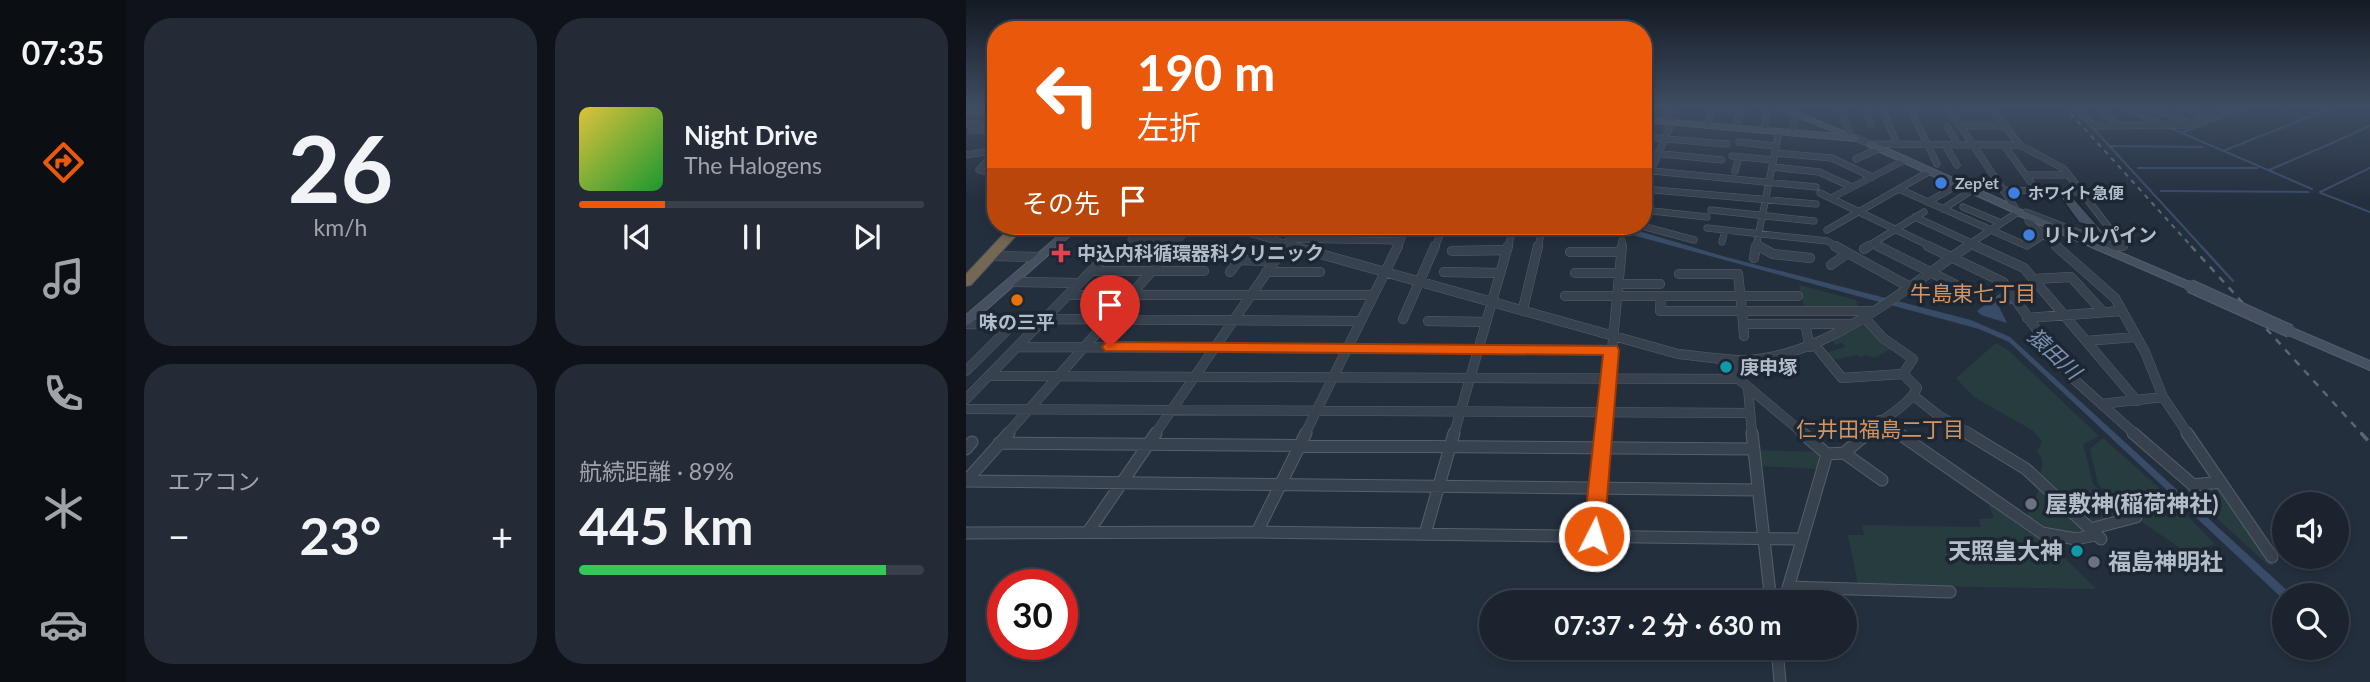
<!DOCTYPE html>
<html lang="ja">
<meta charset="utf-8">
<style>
body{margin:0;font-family:Lato,"Noto Sans JP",sans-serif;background:#242b36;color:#f1f3f6;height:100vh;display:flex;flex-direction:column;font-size:26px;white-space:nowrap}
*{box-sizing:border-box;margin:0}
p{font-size:23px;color:#a0a4aa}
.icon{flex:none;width:38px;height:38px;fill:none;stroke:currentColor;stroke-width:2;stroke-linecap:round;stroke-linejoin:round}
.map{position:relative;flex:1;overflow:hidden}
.sheet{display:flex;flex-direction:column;gap:18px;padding:18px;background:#0f1319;width:840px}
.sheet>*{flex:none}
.hud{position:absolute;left:21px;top:21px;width:665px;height:214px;border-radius:28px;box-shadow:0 4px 10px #0003,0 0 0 2px #39404a;background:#ea580c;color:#fff;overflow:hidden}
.controls{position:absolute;left:1306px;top:492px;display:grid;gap:14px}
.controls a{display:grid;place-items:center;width:77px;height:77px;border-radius:50%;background:#1b232e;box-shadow:0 4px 10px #0003,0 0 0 2px #39404a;font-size:35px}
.speed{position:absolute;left:21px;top:569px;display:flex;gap:14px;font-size:35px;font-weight:700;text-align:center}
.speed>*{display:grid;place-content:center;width:91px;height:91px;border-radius:50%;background:#1b232e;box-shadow:0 4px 10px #0003,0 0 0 2px #39404a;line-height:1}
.speed .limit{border:10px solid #d22;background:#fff;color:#111}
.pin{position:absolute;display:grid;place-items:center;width:60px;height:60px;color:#fff;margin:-72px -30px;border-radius:50% 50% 50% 0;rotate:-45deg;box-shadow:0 0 7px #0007}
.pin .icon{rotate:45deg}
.me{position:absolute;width:77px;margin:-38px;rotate:5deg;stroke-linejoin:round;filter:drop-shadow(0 0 5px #0008)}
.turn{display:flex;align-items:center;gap:24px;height:147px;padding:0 35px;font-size:32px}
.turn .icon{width:91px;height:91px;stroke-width:2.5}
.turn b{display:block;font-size:49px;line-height:60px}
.then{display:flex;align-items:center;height:66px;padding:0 35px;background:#0003;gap:14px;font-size:26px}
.big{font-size:52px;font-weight:700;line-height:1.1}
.sheet .widget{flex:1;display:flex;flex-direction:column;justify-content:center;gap:10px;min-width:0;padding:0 24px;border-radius:28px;background:#242b36}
.sheet .dial{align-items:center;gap:0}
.dial b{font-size:91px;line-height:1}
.song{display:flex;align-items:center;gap:21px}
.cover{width:84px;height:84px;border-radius:10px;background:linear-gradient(135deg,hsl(50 70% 55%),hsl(130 70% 35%))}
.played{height:7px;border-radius:4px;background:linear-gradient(90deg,#ea580c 25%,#39404a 25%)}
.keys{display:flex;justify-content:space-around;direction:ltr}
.heat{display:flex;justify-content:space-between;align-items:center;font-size:38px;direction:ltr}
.charge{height:10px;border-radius:5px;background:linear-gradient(90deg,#34c759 89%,#39404a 0)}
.sheet .tiles{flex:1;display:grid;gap:18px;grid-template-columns:repeat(2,1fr)}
.trip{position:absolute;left:513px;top:590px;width:378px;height:70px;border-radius:35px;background:#1b232e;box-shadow:0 4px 10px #0003,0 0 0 2px #39404a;font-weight:700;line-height:70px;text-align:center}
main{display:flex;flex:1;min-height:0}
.tabs{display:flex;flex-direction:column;width:126px;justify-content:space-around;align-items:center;background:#0b0e12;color:#a0a4aa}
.tabs .icon{width:49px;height:49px}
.tabs .selected{color:#ea580c}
.tabs b{font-size:32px;color:#f1f3f6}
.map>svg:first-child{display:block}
.green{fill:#263c3f}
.water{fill:#394c67}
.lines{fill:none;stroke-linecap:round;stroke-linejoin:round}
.stream-far1{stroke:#394c67;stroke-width:2}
.stream{stroke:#394c67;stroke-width:2.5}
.building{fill:#455162;stroke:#1f2835;stroke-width:2}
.street-far2-casing{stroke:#565f6c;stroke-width:7}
.street-far1-casing{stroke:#565f6c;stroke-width:10}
.street-casing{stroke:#565f6c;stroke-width:13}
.secondary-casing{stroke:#565f6c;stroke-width:2}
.highway-casing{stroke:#434c59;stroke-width:2}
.street-far2{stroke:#38414e;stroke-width:6}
.street-far1{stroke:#38414e;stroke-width:9}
.street{stroke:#38414e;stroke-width:11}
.secondary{fill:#465061;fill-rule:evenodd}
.highway{fill:#746855;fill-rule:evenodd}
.rail-far2{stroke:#5a6575;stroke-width:2;stroke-dasharray:5 5;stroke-linecap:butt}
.rail-far1{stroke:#5a6575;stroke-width:2.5;stroke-dasharray:7 7;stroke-linecap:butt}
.rail{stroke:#5a6575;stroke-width:3.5;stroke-dasharray:10 10;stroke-linecap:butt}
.secondary-bridge-casing{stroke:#565f6c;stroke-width:14;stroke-linecap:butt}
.secondary-bridge{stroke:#465061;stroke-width:12}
.route{fill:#ea580c;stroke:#983908;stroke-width:2}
.shop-dot{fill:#3f7fe0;stroke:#1d2633;stroke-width:2.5}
.health-dot{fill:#e0444e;stroke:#1d2633;stroke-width:2.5}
.food-dot{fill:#e8710a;stroke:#1d2633;stroke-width:2.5}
.culture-dot{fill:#0f9aa8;stroke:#1d2633;stroke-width:2.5}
.worship-dot{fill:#6b7280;stroke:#1d2633;stroke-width:2.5}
.labels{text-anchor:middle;stroke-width:7;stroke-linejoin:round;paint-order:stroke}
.far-poi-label{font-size:16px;font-weight:bold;fill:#b4bcc9;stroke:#1d2633;text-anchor:start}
.poi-label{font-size:19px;font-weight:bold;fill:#b4bcc9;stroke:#1d2633;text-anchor:start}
.neighbourhood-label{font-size:21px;fill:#d59563;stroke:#1d2633}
.water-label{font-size:21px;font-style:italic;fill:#7c92b1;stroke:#1d2633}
.near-poi-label{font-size:23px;font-weight:bold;fill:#b4bcc9;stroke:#1d2633;text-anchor:start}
</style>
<main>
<nav class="tabs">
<b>07:35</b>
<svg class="icon selected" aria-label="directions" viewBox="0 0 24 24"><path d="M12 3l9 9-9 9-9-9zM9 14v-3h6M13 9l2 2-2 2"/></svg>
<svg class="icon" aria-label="music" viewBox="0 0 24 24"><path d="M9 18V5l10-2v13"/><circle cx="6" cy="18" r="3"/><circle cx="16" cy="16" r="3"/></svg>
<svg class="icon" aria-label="phone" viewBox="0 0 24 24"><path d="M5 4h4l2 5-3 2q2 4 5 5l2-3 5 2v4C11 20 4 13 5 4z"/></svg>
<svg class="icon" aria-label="climate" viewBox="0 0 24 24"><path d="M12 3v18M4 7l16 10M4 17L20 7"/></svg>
<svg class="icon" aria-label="car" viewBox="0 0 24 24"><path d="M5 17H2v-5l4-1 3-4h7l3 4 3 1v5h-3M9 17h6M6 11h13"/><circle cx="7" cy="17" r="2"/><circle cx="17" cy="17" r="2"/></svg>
</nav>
<section class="sheet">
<div class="tiles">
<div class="widget dial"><b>26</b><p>km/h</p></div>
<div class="widget">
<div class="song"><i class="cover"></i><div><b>Night Drive</b><p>The Halogens</p></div></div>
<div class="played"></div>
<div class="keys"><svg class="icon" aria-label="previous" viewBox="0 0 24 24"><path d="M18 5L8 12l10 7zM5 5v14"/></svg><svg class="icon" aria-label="pause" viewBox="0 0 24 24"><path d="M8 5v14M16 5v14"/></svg><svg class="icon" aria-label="next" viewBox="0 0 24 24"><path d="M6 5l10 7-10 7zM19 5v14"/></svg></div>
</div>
<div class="widget"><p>エアコン</p>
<div class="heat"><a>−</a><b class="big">23°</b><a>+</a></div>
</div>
<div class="widget"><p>航続距離 · 89%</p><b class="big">445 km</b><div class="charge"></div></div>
</div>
</section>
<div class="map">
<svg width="1404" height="682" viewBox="0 0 1404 682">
<rect width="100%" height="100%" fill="#242f3e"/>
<!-- green -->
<path class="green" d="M833 285 890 300 893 310 838 309Z
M899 321 925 349 908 358 900 355 894 358 892 355 865 360 859 353 879 347 876 343 868 345 867 341Z
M1030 343 1042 350 1133 436 1117 444 1127 484 1158 514 1124 526 1073 476C1077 466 1079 460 1071 452L1076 441 1066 430 1008 397 990 378Z
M1137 438 1199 493 1249 544 1221 553 1153 506 1132 484 1124 449Z
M791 450 853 452 855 459 852 469 792 466Z
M1074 485 1122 532 1118 535 1079 531 1060 517 1068 503Z
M1248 487 1258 492 1308 565H1302L1220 490Z
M1020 499C1065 525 1093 551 1130 589L892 585 882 535H898L896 525 1015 527 1013 519 1028 518Z"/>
<!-- water -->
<path class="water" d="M633 226H656L760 257 1005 320 1044 337 1326 595H1318V600L1043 342 1013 329Z
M1036 292 1040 293 1047 304 1032 305 1041 323 1015 315 1011 311Z"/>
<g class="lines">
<!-- stream-far1 -->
<path class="stream-far1" d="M1113 107H1130
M1136 107H1157
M1283 107 1286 106
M1194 109 1204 106
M1327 123 1371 106
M1126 127 1236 247
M1202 127 1346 189
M1215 133 1281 108
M1373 140 1404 126
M1145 146 1236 147
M1257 151 1325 124
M1172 168H1291
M1303 170 1371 141
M1195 191 1342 192
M1354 192 1404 168
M1355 193 1404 212"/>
<!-- stream -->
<path class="stream" d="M1235 246 1267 281"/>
</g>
<!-- building -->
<path class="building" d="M1094 197H1107L1144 239 1134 235 1129 227 1113 223Z"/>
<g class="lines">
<!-- street-far2 casing -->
<g class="street-far2-casing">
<path id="street-far2" d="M748 106 776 108 769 128
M874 106 884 135
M898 106 905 124
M913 106H982
M915 106 931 144
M943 106 971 164
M981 106 1052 212 999 247
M1023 106 1054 145 1098 169 1157 246
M1108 106 1128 126 1221 125 1275 106
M1132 106 1152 126
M1159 106 1195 124
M1181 106 1222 122
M1213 106 1242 117
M999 107H1024
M818 108 826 106
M0 112H30
M677 113 681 106
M24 118H30
M699 122 706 106
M0 124H15
M741 125 748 106
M981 126 992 145
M995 126H1038
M6 130H30
M798 130 801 112
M826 133 830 113
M677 137 761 144
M890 138 904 144 1054 145
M773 142 810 146
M979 145 991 165
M1038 145 1071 191
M30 151 13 170 30 174
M677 152 756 160
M809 153 866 158 906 177
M0 155 30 150
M766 156 807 160
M890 159 914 148
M806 167 853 172 886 187
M677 170 850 187
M769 171 773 157
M1060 175H1103
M677 189 850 204
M677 189 706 122
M933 189 1061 246 1078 235
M1037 190 1115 192
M854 193 966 247
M865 198 939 160
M962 202 993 184
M997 207 1035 223
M977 209 1006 190
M677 210 741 217
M745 210 848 221
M1060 212 1150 247 1157 246
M949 217 1014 247
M1063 217 1062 221 1092 247
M257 226 333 247
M676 226 728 240
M741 228 861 241 872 247
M494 230 546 231
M861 230 964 171
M323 239 435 241
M165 240H212
M756 242 759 230
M791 245 795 247
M206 247 225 226
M317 247 332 226
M431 247 442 226
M469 247 478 226
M542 247 548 226
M572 247 577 226
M655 247 656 241
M790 247 813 132
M901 247 907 243
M916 247 907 243 958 212"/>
</g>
<!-- street-far1 casing -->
<g class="street-far1-casing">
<path id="street-far1" d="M326 246 712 354C731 356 751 359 771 360 855 362 935 291 1002 246
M792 246 807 254 844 258
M869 246 942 286
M912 246 996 288 979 300
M962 246 1037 282 1102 374 1169 434
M1010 246 1058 268 1171 401
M1090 246 1149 298 1179 352 1197 397 1222 434
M1146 246H1157
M898 249 903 246
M203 251 259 252
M486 251 541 250
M604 252H655
M25 256 73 257
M788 258 790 246
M865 265 882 253
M125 271H238
M264 272 273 260 308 261
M300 272H354
M478 272 534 273
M609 273H653
M713 274H772L776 311H904
M1068 279 1105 277 1137 312
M45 282 114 283
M653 284H694
M102 295H408
M599 296H832
M695 297 694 311H776L778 336
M557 309 572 246
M897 316 917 338 947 359 937 374 951 388C945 404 913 421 900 434
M1061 318 1155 311
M77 319 395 321
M437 319 469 246
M462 321 520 322
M0 324 70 326
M777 324H884
M839 324 844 347
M1120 341 1169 337
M849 345 876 378 937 374
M51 347 645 350
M772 360 770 377 838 434
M0 371 45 326
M23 376 773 379
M782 387 786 434
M948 396 972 415 1005 434
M0 399 139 257
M1135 404 1197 397
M0 409 784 413
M914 420 935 434
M41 434 208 246
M189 434 319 246
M339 434 432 246
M488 434 542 246
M638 434 656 246"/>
</g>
<!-- street casing -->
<g class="street-casing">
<path id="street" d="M786 433 805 602
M932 433 1076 533 1110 539 1129 535
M1001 433 1060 469 1135 539
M1167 433 1227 485 1255 482
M1221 433 1306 557
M33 443 788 449
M0 449 6 442
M878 453 916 480
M861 454 878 453 902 433
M0 481 791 490
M0 481 43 433
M1124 529 1170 517
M122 532 190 433
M291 532 340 433
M0 533 291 532 835 539
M459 534 488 433
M628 536 638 433
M823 587 984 592
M818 602 861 454 836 433
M811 648 814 682"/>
</g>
<!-- secondary casing -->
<g class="secondary-casing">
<path id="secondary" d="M806 106H816L894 138 890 141 677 122V118L873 134Z
M901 142H907L1051 207 1053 209 1228 284 1230 286 1228 288H1220L1049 214 1047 212 901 146Z
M104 226H115L4 324 0 325V315Z
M1324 327 1404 361V370L1320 334 1318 331 1320 328Z"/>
</g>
<!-- highway casing -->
<g class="highway-casing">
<path id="highway" d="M45 226H59L5 285 0 286V274Z"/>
</g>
<!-- street-far2 -->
<use href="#street-far2" class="street-far2"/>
<!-- street-far1 -->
<use href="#street-far1" class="street-far1"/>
<!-- street -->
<use href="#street" class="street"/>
<!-- secondary -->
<use href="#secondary" class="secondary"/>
<!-- highway -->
<use href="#highway" class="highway"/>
<!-- rail-far2 -->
<path class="rail-far2" d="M1098 106 1226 247"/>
<!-- rail-far1 -->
<path class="rail-far1" d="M1225 246 1396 434"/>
<!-- rail -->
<path class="rail" d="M1395 433 1404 443"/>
<!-- secondary-bridge casing -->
<g class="secondary-bridge-casing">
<path id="secondary-bridge" d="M1224 286 1324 331"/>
</g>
<!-- secondary-bridge -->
<use href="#secondary-bridge" class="secondary-bridge"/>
</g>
<!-- sky -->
<linearGradient id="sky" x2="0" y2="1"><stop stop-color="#141a22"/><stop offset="0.53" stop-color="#3f4d63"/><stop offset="1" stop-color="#3f4d63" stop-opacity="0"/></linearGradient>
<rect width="1404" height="201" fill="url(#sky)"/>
<!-- route -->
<path class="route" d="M144 342 651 346 653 350 638 536 635 542 628 544 620 542 617 536 637 355 139 351 136 347 139 343Z"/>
<!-- markers -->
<g class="shop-dot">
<circle cx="975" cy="183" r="7"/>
<circle cx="1048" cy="193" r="7"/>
<circle cx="1063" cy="235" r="7"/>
</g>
<path class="health-dot" d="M91.5 242.5h7v7h7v7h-7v7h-7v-7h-7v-7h7z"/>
<circle class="food-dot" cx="51" cy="300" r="7"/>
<g class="culture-dot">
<circle cx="760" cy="367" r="7"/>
<circle cx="1111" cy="551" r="7"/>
</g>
<g class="worship-dot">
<circle cx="1065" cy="504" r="7"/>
<circle cx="1128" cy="562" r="7"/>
</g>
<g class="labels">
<!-- far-poi labels -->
<g class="far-poi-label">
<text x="989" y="189">Zep’et</text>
<text x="1062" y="199">ホワイト急便</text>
</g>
<!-- poi labels -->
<g class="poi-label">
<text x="1077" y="242">リトルパイン</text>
<text x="111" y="260">中込内科循環器科クリニック</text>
<text x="51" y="329" text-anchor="middle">味の三平</text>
<text x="774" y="374">庚申塚</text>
</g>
<!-- neighbourhood labels -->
<g class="neighbourhood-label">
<text x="1007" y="301">牛島東七丁目</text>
<text x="914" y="437">仁井田福島二丁目</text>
</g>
<!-- water labels -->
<g class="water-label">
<text transform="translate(1088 354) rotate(43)" y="7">猿田川</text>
</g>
<!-- near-poi labels -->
<g class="near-poi-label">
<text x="1079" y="512">屋敷神(稲荷神社)</text>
<text x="1097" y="559" text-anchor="end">天照皇大神</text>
<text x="1142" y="570">福島神明社</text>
</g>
</g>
</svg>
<div class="controls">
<a><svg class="icon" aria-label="sound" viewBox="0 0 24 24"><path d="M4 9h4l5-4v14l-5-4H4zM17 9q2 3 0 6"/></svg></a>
<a><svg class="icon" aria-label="search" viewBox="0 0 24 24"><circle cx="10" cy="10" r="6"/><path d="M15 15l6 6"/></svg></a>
</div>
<div class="speed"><div class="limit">30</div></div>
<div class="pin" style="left:144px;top:347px;background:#d93025"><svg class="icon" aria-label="arrive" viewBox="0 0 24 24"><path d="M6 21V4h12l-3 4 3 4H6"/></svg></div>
<svg class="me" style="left:628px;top:536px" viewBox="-20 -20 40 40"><circle r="17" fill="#ea580c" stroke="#fff" stroke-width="3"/><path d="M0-11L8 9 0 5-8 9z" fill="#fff"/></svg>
<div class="trip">07:37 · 2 分 · 630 m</div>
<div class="hud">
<div class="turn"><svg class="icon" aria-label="left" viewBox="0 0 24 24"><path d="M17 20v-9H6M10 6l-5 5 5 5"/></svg><div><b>190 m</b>左折</div></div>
<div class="then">その先<svg class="icon" aria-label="arrive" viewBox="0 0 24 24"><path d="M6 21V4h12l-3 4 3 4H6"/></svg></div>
</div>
</div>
</main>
